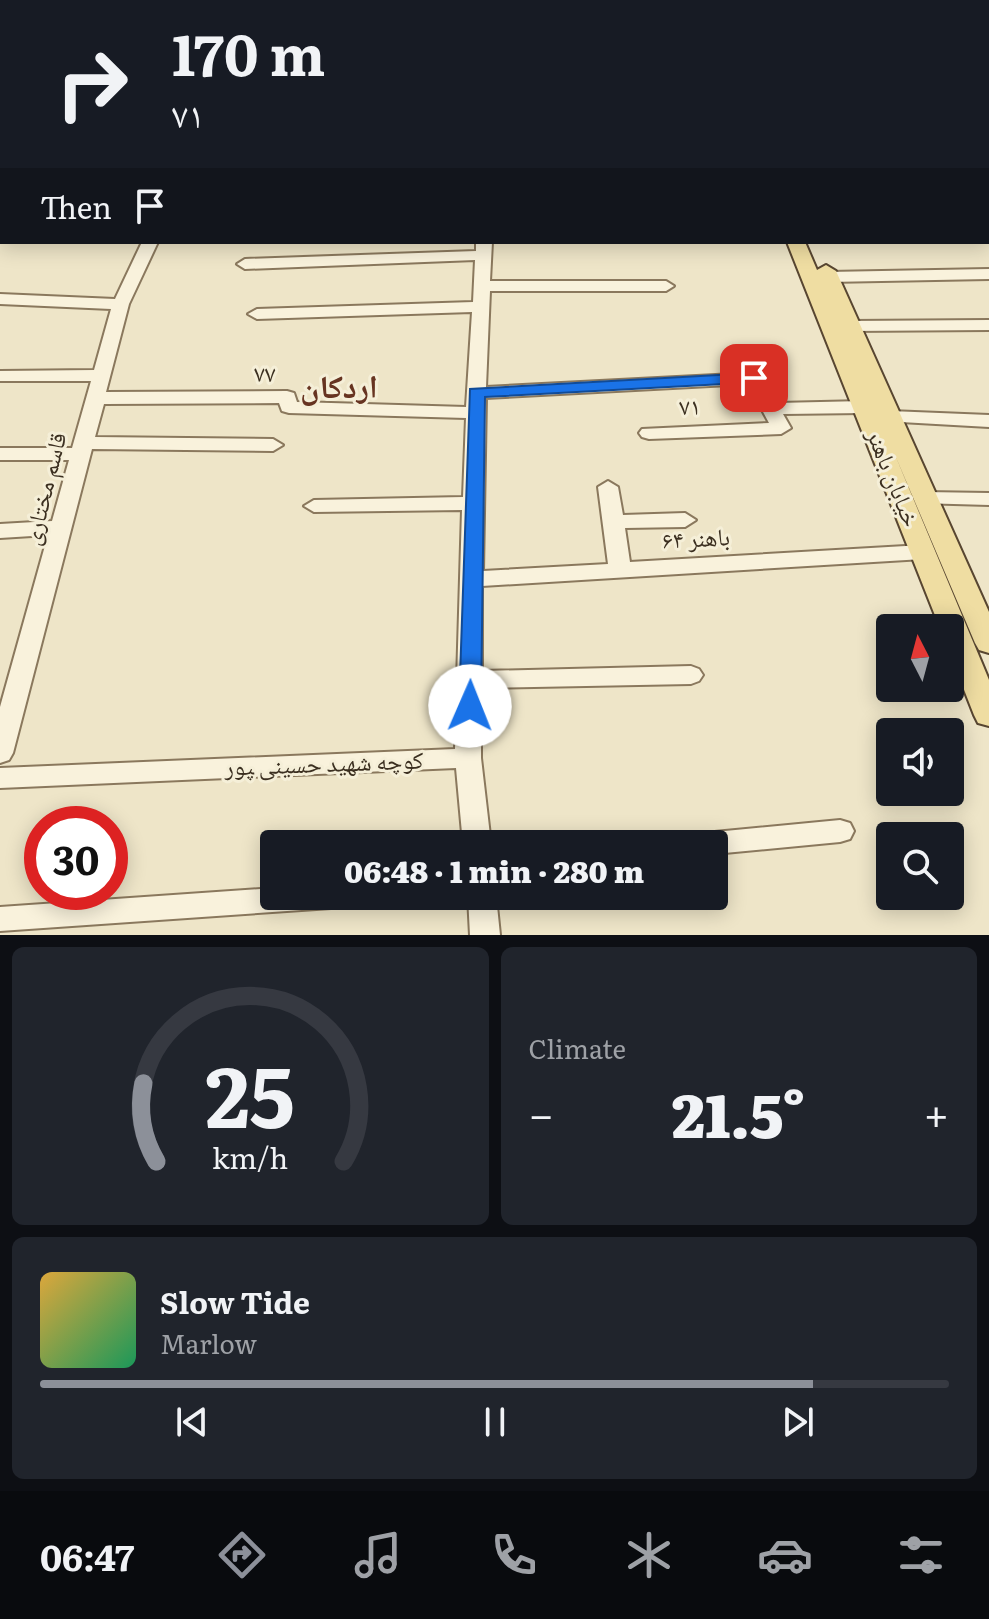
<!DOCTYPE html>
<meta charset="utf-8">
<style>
body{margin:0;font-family:Literata,"Noto Naskh Arabic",serif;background:#20242c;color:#f1f3f6;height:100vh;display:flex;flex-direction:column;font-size:30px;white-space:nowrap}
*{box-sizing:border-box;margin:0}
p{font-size:26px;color:#9ea1a6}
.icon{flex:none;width:44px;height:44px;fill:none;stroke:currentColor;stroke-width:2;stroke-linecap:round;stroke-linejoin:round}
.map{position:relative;height:935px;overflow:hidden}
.sheet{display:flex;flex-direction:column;gap:12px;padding:12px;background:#0d0f14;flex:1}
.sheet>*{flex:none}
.banner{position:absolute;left:0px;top:0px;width:990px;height:244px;box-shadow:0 4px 20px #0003;background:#171b24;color:#f1f3f6;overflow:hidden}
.needle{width:52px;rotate:354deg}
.tools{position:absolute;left:876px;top:614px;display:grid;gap:16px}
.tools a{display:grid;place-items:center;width:88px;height:88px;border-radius:8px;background:#171b24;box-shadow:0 4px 20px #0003;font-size:40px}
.speed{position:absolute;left:24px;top:806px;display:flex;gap:16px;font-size:40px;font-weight:700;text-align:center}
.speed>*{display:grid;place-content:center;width:104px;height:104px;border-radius:50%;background:#171b24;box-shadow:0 4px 20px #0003;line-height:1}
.speed .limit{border:12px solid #d22;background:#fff;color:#111}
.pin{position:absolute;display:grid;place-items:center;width:68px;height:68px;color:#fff;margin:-34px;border-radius:16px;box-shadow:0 4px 12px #0006}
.me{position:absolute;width:88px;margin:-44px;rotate:1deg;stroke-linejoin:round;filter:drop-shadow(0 0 6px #0008)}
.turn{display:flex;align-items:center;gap:28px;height:168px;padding:0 40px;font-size:36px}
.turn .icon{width:104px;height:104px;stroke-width:2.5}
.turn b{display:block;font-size:56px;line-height:68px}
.then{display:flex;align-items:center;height:76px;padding:0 40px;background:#0003;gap:16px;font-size:30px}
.big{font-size:60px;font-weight:800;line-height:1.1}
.sheet .tile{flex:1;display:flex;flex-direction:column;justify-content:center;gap:12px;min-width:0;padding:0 28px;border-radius:12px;background:#20242c}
.sheet .dial{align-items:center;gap:0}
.dial svg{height:208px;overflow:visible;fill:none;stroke:#363941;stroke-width:7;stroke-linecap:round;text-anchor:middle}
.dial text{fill:#f1f3f6;stroke:none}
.song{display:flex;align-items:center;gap:24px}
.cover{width:96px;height:96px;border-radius:12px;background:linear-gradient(135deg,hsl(40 70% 55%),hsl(150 70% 35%))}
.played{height:8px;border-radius:4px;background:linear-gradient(90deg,#8c9099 85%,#363941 85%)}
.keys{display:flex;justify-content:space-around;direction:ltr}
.heat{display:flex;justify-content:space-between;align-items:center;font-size:44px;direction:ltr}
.sheet .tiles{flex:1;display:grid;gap:12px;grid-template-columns:1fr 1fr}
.tile:last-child{grid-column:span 2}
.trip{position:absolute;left:260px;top:830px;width:468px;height:80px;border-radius:8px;background:#171b24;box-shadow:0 4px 20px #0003;font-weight:800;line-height:80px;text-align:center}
.menu{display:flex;height:128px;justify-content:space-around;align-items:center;background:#090b0e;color:#9ea1a6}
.menu .icon{width:56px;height:56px}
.menu .active{color:#8c9099}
.menu b{font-size:36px;color:#f1f3f6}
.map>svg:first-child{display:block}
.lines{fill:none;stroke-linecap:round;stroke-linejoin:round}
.minor-casing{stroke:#8a785d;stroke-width:4}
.major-casing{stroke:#584631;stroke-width:4}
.minor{fill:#f9f2dc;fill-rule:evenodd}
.major{fill:#efdda2;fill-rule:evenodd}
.route{fill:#1a73e8;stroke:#114b97;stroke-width:2}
.labels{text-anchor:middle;stroke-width:6;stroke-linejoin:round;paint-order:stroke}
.street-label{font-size:24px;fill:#3b2f20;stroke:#f5efd8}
.district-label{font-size:32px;font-weight:bold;fill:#673421;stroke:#f5efd8}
</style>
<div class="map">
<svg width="989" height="935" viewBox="0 0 989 935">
<rect width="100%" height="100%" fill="#eee5c8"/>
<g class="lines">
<!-- minor casing -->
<g class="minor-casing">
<path id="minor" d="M490 0H500L501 2H491Z
M559 0H607L558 2Z
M727 0H741L742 2H728Z
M858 0H868L869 2H859Z
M0 2H3L2 8H0Z
M988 5H989V11H988Z
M0 28H2V34H0Z
M988 32H989V38H988Z
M2 63V73L0 74V64Z
M988 96H989V104H988Z
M988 137H989V145H988Z
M0 171H2V179H0Z
M0 218H2V228H0Z
M142 242H158L129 304 106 392 287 391 294 393 297 402 466 407 472 312 257 319 248 314 257 309 473 302 475 260 245 269 237 264 245 259 476 251V242H492L490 281H666L674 286 666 291H490L486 387 754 373 760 374 777 403 864 401 873 407 864 413 783 414 791 428 781 434 649 439 642 437 639 433 642 429 769 423 748 384 486 398 483 571 608 564 598 487 608 481 618 487 623 515 685 513 696 520 685 527 625 528 630 562 923 545 931 547 934 552 931 557 923 559 482 586V671L691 666 699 669 703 675 699 681 691 684 481 688V758L491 844H463L456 768 0 788V768L455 749 462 510 314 512 304 506 314 500 463 497 466 418 289 413 282 411 279 403 104 404 95 437 273 439 283 445 273 451 92 449 13 753 9 760 0 763V707L48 535 0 538V524L52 521 69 460H0V448H72L91 381H0V371L94 370 111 309 0 304V294L115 299Z
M989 269V279L828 282 820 277 828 272Z
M989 320V330L850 331 841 326 850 321Z
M890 411 989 415V427L883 421 880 417Z
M925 492 989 493V505L918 503 915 498 918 493Z
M840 820 850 823 854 831 850 839 840 842 714 854V844H690L694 836 704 833Z
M274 888V896H345L341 905 331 908 0 931V907Z
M468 896H496L500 935H470Z"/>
</g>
<!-- major casing -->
<g class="major-casing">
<path id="major" d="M625 0H640L642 2H627Z
M655 0H673L675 2H657Z
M702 0H716L717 2H703Z
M0 149H2V159H0Z
M988 182H989V192H988Z
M988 204H989V214H988Z
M787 242H805L817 270 826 265 836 271 989 612V653L979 650 975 643 895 455 989 680V726L978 723 974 715 950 654V628H940Z"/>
</g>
<!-- minor -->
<use href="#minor" class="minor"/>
<!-- major -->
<use href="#major" class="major"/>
</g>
<!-- route -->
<path class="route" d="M754 373 763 378 760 382 485 397 481 706 478 711 470 714 462 711 459 706 470 389Z"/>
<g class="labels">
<!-- street labels -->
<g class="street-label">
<text transform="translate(265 374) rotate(1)" y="8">۷۷</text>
<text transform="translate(690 407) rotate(-2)" y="8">۷۱</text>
<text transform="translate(893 478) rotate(68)" y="8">خیابان باهنر</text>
<text transform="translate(45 489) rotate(-76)" y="8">قاسم مختاری</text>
<text transform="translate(696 539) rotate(-3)" y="8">باهنر ۶۴</text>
<text transform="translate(324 764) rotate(-2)" y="8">کوچه شهید حسینی ‍پور</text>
</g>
<!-- district labels -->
<g class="district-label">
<text x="339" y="398">اردکان</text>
</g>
</g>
</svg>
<div class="tools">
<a><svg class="needle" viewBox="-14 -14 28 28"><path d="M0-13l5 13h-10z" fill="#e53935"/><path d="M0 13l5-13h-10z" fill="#9ea1a6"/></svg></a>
<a><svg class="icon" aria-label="sound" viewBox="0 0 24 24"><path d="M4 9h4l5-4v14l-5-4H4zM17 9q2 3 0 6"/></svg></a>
<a><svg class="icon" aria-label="search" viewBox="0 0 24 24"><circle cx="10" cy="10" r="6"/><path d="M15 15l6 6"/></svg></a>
</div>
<div class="speed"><div class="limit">30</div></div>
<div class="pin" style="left:754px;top:378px;background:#d93025"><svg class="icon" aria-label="arrive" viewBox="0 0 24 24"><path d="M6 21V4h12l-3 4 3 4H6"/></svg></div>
<svg class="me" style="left:470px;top:706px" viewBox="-20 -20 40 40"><circle r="19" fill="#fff"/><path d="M0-13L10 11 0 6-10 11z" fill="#1a73e8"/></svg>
<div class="trip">06:48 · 1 min · 280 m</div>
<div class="banner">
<div class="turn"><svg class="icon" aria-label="right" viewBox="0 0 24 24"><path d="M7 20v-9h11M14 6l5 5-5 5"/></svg><div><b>170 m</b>۷۱</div></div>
<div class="then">Then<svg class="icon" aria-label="arrive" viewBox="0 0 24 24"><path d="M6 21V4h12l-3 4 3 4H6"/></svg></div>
</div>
</div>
<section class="sheet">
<div class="tiles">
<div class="tile dial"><svg viewBox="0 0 100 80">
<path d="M14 69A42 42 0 1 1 86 69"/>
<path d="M14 69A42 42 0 0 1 9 39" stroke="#8c9099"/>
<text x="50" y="56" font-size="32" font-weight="700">25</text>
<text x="50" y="72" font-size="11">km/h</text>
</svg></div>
<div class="tile"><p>Climate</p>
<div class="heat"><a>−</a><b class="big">21.5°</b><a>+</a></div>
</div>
<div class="tile">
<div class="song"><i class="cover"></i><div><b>Slow Tide</b><p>Marlow</p></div></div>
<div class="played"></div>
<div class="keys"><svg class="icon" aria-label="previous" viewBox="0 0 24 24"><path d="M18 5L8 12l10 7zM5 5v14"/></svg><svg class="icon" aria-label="pause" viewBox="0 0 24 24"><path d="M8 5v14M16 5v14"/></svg><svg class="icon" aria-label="next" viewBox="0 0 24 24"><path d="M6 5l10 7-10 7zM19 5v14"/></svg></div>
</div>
</div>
</section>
<nav class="menu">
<b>06:47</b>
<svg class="icon active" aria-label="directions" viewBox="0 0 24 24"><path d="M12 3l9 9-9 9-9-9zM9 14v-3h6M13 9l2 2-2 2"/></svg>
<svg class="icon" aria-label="music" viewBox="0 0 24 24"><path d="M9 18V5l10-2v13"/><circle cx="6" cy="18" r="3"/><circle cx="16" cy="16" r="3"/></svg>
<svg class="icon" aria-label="phone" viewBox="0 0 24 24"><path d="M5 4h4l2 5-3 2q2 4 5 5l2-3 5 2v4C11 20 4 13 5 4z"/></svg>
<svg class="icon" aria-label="climate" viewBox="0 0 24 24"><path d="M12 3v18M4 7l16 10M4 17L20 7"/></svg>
<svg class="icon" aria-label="car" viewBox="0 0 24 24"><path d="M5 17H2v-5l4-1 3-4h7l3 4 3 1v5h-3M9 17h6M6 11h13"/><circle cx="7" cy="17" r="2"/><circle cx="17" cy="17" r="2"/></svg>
<svg class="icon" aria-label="filters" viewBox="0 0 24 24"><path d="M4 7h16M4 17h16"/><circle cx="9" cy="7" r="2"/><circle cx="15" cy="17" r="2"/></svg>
</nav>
